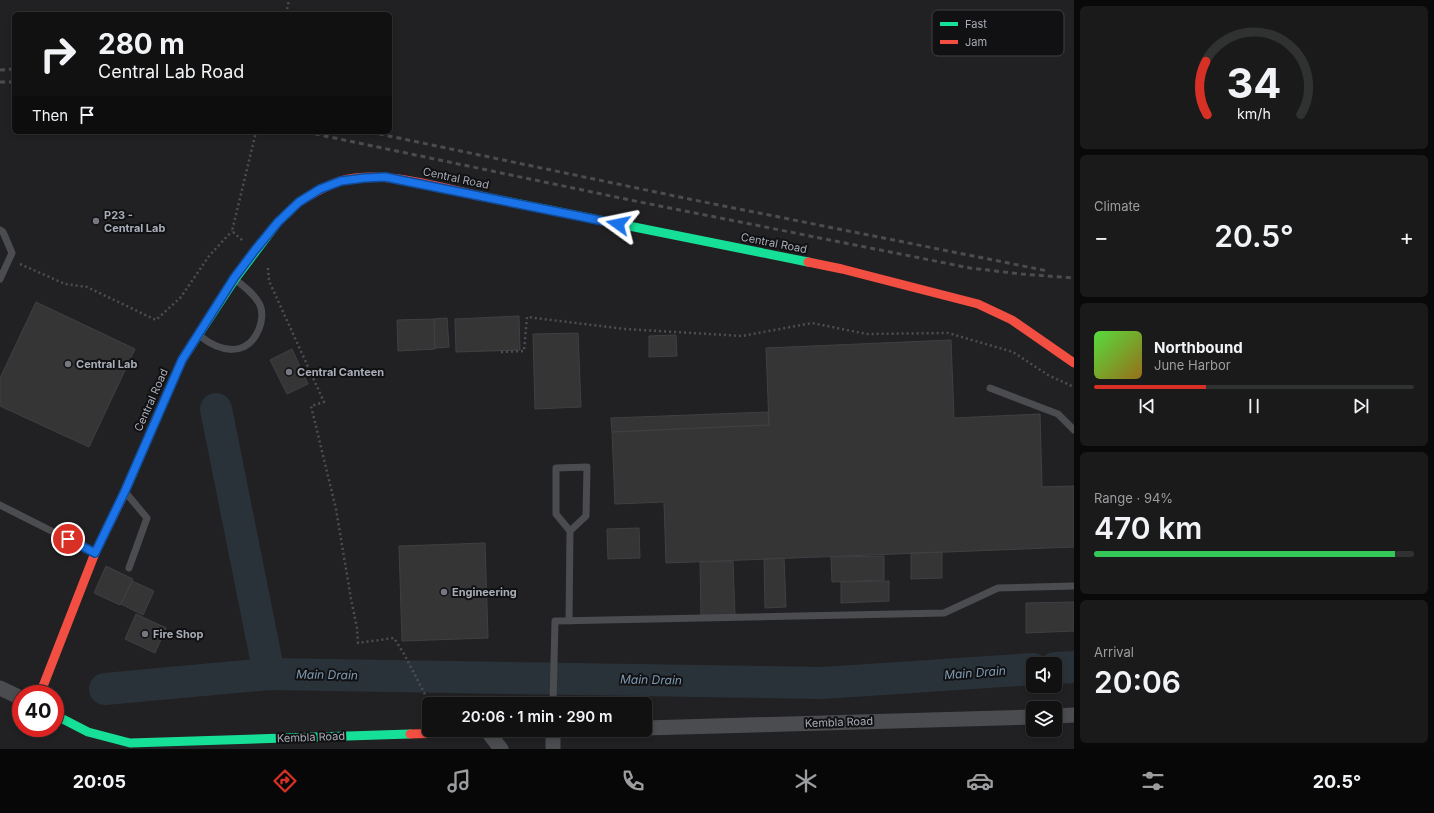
<!DOCTYPE html>
<meta charset="utf-8">
<style>
body{margin:0;font-family:Inter,sans-serif;background:#1a1a1a;color:#f1f3f6;height:100vh;display:flex;flex-direction:column;font-size:15px;white-space:nowrap}
*{box-sizing:border-box;margin:0}
p{font-size:13px;color:#9c9d9f}
.icon{flex:none;width:22px;height:22px;fill:none;stroke:currentColor;stroke-width:2;stroke-linecap:round;stroke-linejoin:round}
.map{position:relative;flex:1;overflow:hidden}
.drawer{display:flex;flex-direction:column;gap:6px;padding:6px;background:#090909;width:360px}
.drawer>*{flex:none}
.guide{position:absolute;left:12px;top:12px;width:380px;height:122px;border-radius:6px;box-shadow:0 2px 6px #0003,0 0 0 1px #303131;background:#111;color:#f1f3f6;overflow:hidden}
.buttons{position:absolute;left:1026px;top:657px;display:grid;gap:8px}
.buttons a{display:grid;place-items:center;width:36px;height:36px;border-radius:6px;background:#111;box-shadow:0 2px 6px #0003,0 0 0 1px #303131;font-size:20px}
.speed{position:absolute;left:12px;top:685px;display:flex;gap:8px;font-size:20px;font-weight:700;text-align:center}
.speed>*{display:grid;place-content:center;width:52px;height:52px;border-radius:50%;background:#111;box-shadow:0 2px 6px #0003,0 0 0 1px #303131;line-height:1}
.speed .limit{border:6px solid #d22;background:#fff;color:#111}
.pin{position:absolute;display:grid;place-items:center;width:34px;height:34px;color:#fff;margin:-17px;border:2px solid #fff;border-radius:50%;box-shadow:0 1px 4px #0007}
.me{position:absolute;width:44px;margin:-22px;rotate:282deg;stroke-linejoin:round;filter:drop-shadow(0 0 3px #0008)}
.turn{display:flex;align-items:center;gap:14px;height:84px;padding:0 20px;font-size:18px}
.turn .icon{width:52px;height:52px;stroke-width:2.5}
.turn b{display:block;font-size:28px;line-height:34px}
.then{display:flex;align-items:center;height:38px;padding:0 20px;background:#0003;gap:8px;font-size:15px}
.big{font-size:30px;font-weight:600;line-height:1.1}
.drawer .widget{flex:1;display:flex;flex-direction:column;justify-content:center;gap:6px;min-width:0;padding:0 14px;border-radius:6px;background:#1a1a1a}
.drawer .dial{align-items:center;gap:0}
.dial svg{height:104px;overflow:visible;fill:none;stroke:#303131;stroke-width:7;stroke-linecap:round;text-anchor:middle}
.dial text{fill:#f1f3f6;stroke:none}
.song{display:flex;align-items:center;gap:12px}
.cover{width:48px;height:48px;border-radius:6px;background:linear-gradient(135deg,hsl(110 70% 55%),hsl(40 70% 35%))}
.played{height:4px;border-radius:2px;background:linear-gradient(90deg,#d93025 35%,#303131 35%)}
.keys{display:flex;justify-content:space-around;direction:ltr}
.heat{display:flex;justify-content:space-between;align-items:center;font-size:22px;direction:ltr}
.charge{height:6px;border-radius:3px;background:linear-gradient(90deg,#34c759 94%,#303131 0)}
.trip{position:absolute;left:422px;top:697px;width:230px;height:40px;border-radius:6px;background:#111;box-shadow:0 2px 6px #0003,0 0 0 1px #303131;font-weight:600;line-height:40px;text-align:center}
.tab-bar{display:flex;height:64px;justify-content:space-around;align-items:center;background:#070707;color:#9c9d9f}
.tab-bar .icon{width:28px;height:28px}
.tab-bar .on{color:#d93025}
.tab-bar b{font-size:18px;color:#f1f3f6}
main{display:flex;flex:1;min-height:0}
.map>svg:first-child{display:block}
.built{fill:#212123;fill-rule:evenodd}
.lines{fill:none;stroke-linecap:round;stroke-linejoin:round}
.river{stroke:#2a3239;stroke-width:32}
.building{fill:#353536;stroke:#3f4043}
.path{stroke:#4d4e52;stroke-width:2.5;stroke-dasharray:2 3;stroke-linecap:butt}
.lane{stroke:#4b4c50;stroke-width:7}
.street{stroke:#4b4c50;stroke-width:15}
.fast{stroke:#16e098;stroke-width:9}
.jam{stroke:#f24e42;stroke-width:9}
.rail{stroke:#4b4c4f;stroke-width:3;stroke-dasharray:5 4;stroke-linecap:butt}
.route-casing{stroke:#114b97;stroke-width:10}
.route{stroke:#1a73e8;stroke-width:7}
.poi-dot{fill:#757880;stroke:#111113;stroke-width:1.5}
.labels{text-anchor:middle;stroke-width:4;stroke-linejoin:round;paint-order:stroke}
.street-label{font-size:11px;fill:#a8adb8;stroke:#111113}
.poi-label{font-size:11px;font-weight:bold;fill:#a8adb8;stroke:#111113;text-anchor:start}
.water-label{font-size:12px;font-style:italic;fill:#7f9bb3;stroke:#111113}
.key{fill:#111113;stroke:#3e4045;stroke-width:1}
.key-label{font-size:11px;fill:#a8adb8}
</style>
<main>
<div class="map">
<svg width="1074" height="749" viewBox="0 0 1074 749">
<rect width="100%" height="100%" fill="#171717"/>
<!-- built -->
<path class="built" d="M0 0H1074V749H0ZM14 14H390V132H14ZM1033 664H1055V686H1033ZM21 694H55V728H21ZM429 704H645V730H429ZM1033 708H1055V730H1033Z"/>
<g class="lines">
<!-- river -->
<path class="river" d="M216 409 269 674
M1055 668 1074 667
M105 689 269 674 823 683 1033 669"/>
</g>
<!-- building -->
<path class="building" d="M36 302 135 349 89 447 0 406V378Z
M519 316 520 350 456 352 455 319Z
M447 318 449 347 435 348 434 319Z
M434 319 435 349 398 351 397 320Z
M578 333 581 407 535 409 533 334Z
M676 335 677 356 649 357V336Z
M951 340 954 418 1040 414 1042 487 1074 486V547L666 563 664 502 615 504 612 432 769 425 766 348Z
M292 349 308 384 287 394 270 360Z
M768 412 769 425 612 432 611 418Z
M639 528 640 558 608 559 607 529Z
M485 543 488 638 402 641 399 546Z
M942 552V578L911 579V553Z
M884 556V580L832 582 831 557Z
M784 558 786 607 765 608 764 559Z
M733 561 735 615 701 616 700 562Z
M106 566 133 579 120 605 94 593Z
M132 581 154 591 143 615 121 604Z
M889 581V601L841 603V582Z
M1074 602V631L1026 633V603Z
M136 614 166 628 155 653 125 639Z"/>
<g class="lines">
<!-- path -->
<path class="path" d="M286 14 289 0
M242 240 232 231 256 132
M20 264 65 284 87 287 156 320 181 297 209 256 232 231
M268 268 269 281 324 402 311 406 336 509 351 599 357 628 358 643 394 638 404 654 430 704
M501 352 524 351 527 317 625 329 742 336 812 323 867 334 948 333 1013 352 1048 375 1074 387"/>
<!-- lane -->
<path class="lane" d="M0 230 3 232 12 253 0 279
M200 336C220 352 247 358 259 329 262 322 263 312 260 305 255 294 244 287 236 280
M990 388 1058 414 1074 430
M126 493 147 518 129 568
M0 505 93 552
M569 621 570 531 556 514V468L587 467 586 516 570 531
M553 704 555 621 944 613 998 588 1074 586"/>
<!-- street -->
<path class="street" d="M0 688 21 698
M1055 716 1074 715
M645 728 1033 717
M488 732 501 749
M553 749V731"/>
<!-- fast -->
<path class="fast" d="M480 196 808 262
M122 498 182 360 235 279 278 222 299 202
M55 715 88 732 130 743 410 734"/>
<!-- jam -->
<path class="jam" d="M299 202C312 194 325 186 340 181 382 169 438 187 480 196
M808 262 842 269 978 304 1012 320 1074 363
M40 694 95 553 122 498
M410 734 572 730"/>
<!-- rail -->
<path class="rail" d="M0 70 14 69
M0 82H14
M306 132 630 200 970 268 1021 274 1074 278
M370 132 689 199 1048 271"/>
</g>
<g class="lines">
<!-- route casing -->
<g class="route-casing">
<path id="route" d="M68 539 95 553 125 491 182 360 234 278 255 250 278 222 299 202 320 189 341 181 364 178 385 177 618 224"/>
</g>
<!-- route -->
<use href="#route" class="route"/>
</g>
<!-- markers -->
<g class="poi-dot">
<circle cx="96" cy="221" r="4"/>
<circle cx="68" cy="364" r="4"/>
<circle cx="289" cy="372" r="4"/>
<circle cx="444" cy="592" r="4"/>
<circle cx="145" cy="634" r="4"/>
</g>
<g class="labels">
<!-- street labels -->
<g class="street-label">
<text transform="translate(456 178) rotate(12)" y="4">Central Road</text>
<text transform="translate(774 243) rotate(11)" y="4">Central Road</text>
<text transform="translate(151 400) rotate(-66)" y="4">Central Road</text>
<text transform="translate(839 722) rotate(-2)" y="4">Kembla Road</text>
<text transform="translate(311 737) rotate(-2)" y="4">Kembla Road</text>
</g>
<!-- poi labels -->
<g class="poi-label">
<text x="104" y="219">P23 -<tspan x="104" dy="13">Central Lab</tspan></text>
<text x="76" y="368">Central Lab</text>
<text x="297" y="376">Central Canteen</text>
<text x="452" y="596">Engineering</text>
<text x="153" y="638">Fire Shop</text>
</g>
<!-- water labels -->
<g class="water-label">
<text transform="translate(975 673) rotate(-4)" y="4">Main Drain</text>
<text transform="translate(327 675) rotate(1)" y="4">Main Drain</text>
<text transform="translate(651 680) rotate(1)" y="4">Main Drain</text>
</g>
</g>
<!-- legend -->
<rect x="932" y="10" width="132" height="46" rx="6" class="key"/>
<rect x="940" y="22" width="18" height="4" fill="#16e098"/>
<rect x="940" y="40" width="18" height="4" fill="#f24e42"/>
<g class="key-label">
<text x="965" y="28">Fast</text>
<text x="965" y="46">Jam</text>
</g>
</svg>
<div class="buttons">
<a><svg class="icon" aria-label="sound" viewBox="0 0 24 24"><path d="M4 9h4l5-4v14l-5-4H4zM17 9q2 3 0 6"/></svg></a>
<a><svg class="icon" aria-label="layers" viewBox="0 0 24 24"><path d="M12 4l9 5-9 5-9-5zM3 14l9 5 9-5"/></svg></a>
</div>
<div class="speed"><div class="limit">40</div></div>
<div class="pin" style="left:68px;top:539px;background:#d93025"><svg class="icon" aria-label="arrive" viewBox="0 0 24 24"><path d="M6 21V4h12l-3 4 3 4H6"/></svg></div>
<svg class="me" style="left:618px;top:224px" viewBox="-20 -20 40 40"><path d="M0-17L14 15 0 8-14 15z" fill="#1a73e8" stroke="#fff" stroke-width="4"/></svg>
<div class="trip">20:06 · 1 min · 290 m</div>
<div class="guide">
<div class="turn"><svg class="icon" aria-label="right" viewBox="0 0 24 24"><path d="M7 20v-9h11M14 6l5 5-5 5"/></svg><div><b>280 m</b>Central Lab Road</div></div>
<div class="then">Then<svg class="icon" aria-label="arrive" viewBox="0 0 24 24"><path d="M6 21V4h12l-3 4 3 4H6"/></svg></div>
</div>
</div>
<section class="drawer">
<div class="widget dial"><svg viewBox="0 0 100 80">
<path d="M14 69A42 42 0 1 1 86 69"/>
<path d="M14 69A42 42 0 0 1 13 28" stroke="#d93025"/>
<text x="50" y="56" font-size="32" font-weight="700">34</text>
<text x="50" y="72" font-size="11">km/h</text>
</svg></div>
<div class="widget"><p>Climate</p>
<div class="heat"><a>−</a><b class="big">20.5°</b><a>+</a></div>
</div>
<div class="widget">
<div class="song"><i class="cover"></i><div><b>Northbound</b><p>June Harbor</p></div></div>
<div class="played"></div>
<div class="keys"><svg class="icon" aria-label="previous" viewBox="0 0 24 24"><path d="M18 5L8 12l10 7zM5 5v14"/></svg><svg class="icon" aria-label="pause" viewBox="0 0 24 24"><path d="M8 5v14M16 5v14"/></svg><svg class="icon" aria-label="next" viewBox="0 0 24 24"><path d="M6 5l10 7-10 7zM19 5v14"/></svg></div>
</div>
<div class="widget"><p>Range · 94%</p><b class="big">470 km</b><div class="charge"></div></div>
<div class="widget"><p>Arrival</p><b class="big">20:06</b></div>
</section>
</main>
<nav class="tab-bar">
<b>20:05</b>
<svg class="icon on" aria-label="directions" viewBox="0 0 24 24"><path d="M12 3l9 9-9 9-9-9zM9 14v-3h6M13 9l2 2-2 2"/></svg>
<svg class="icon" aria-label="music" viewBox="0 0 24 24"><path d="M9 18V5l10-2v13"/><circle cx="6" cy="18" r="3"/><circle cx="16" cy="16" r="3"/></svg>
<svg class="icon" aria-label="phone" viewBox="0 0 24 24"><path d="M5 4h4l2 5-3 2q2 4 5 5l2-3 5 2v4C11 20 4 13 5 4z"/></svg>
<svg class="icon" aria-label="climate" viewBox="0 0 24 24"><path d="M12 3v18M4 7l16 10M4 17L20 7"/></svg>
<svg class="icon" aria-label="car" viewBox="0 0 24 24"><path d="M5 17H2v-5l4-1 3-4h7l3 4 3 1v5h-3M9 17h6M6 11h13"/><circle cx="7" cy="17" r="2"/><circle cx="17" cy="17" r="2"/></svg>
<svg class="icon" aria-label="filters" viewBox="0 0 24 24"><path d="M4 7h16M4 17h16"/><circle cx="9" cy="7" r="2"/><circle cx="15" cy="17" r="2"/></svg>
<b>20.5°</b>
</nav>
